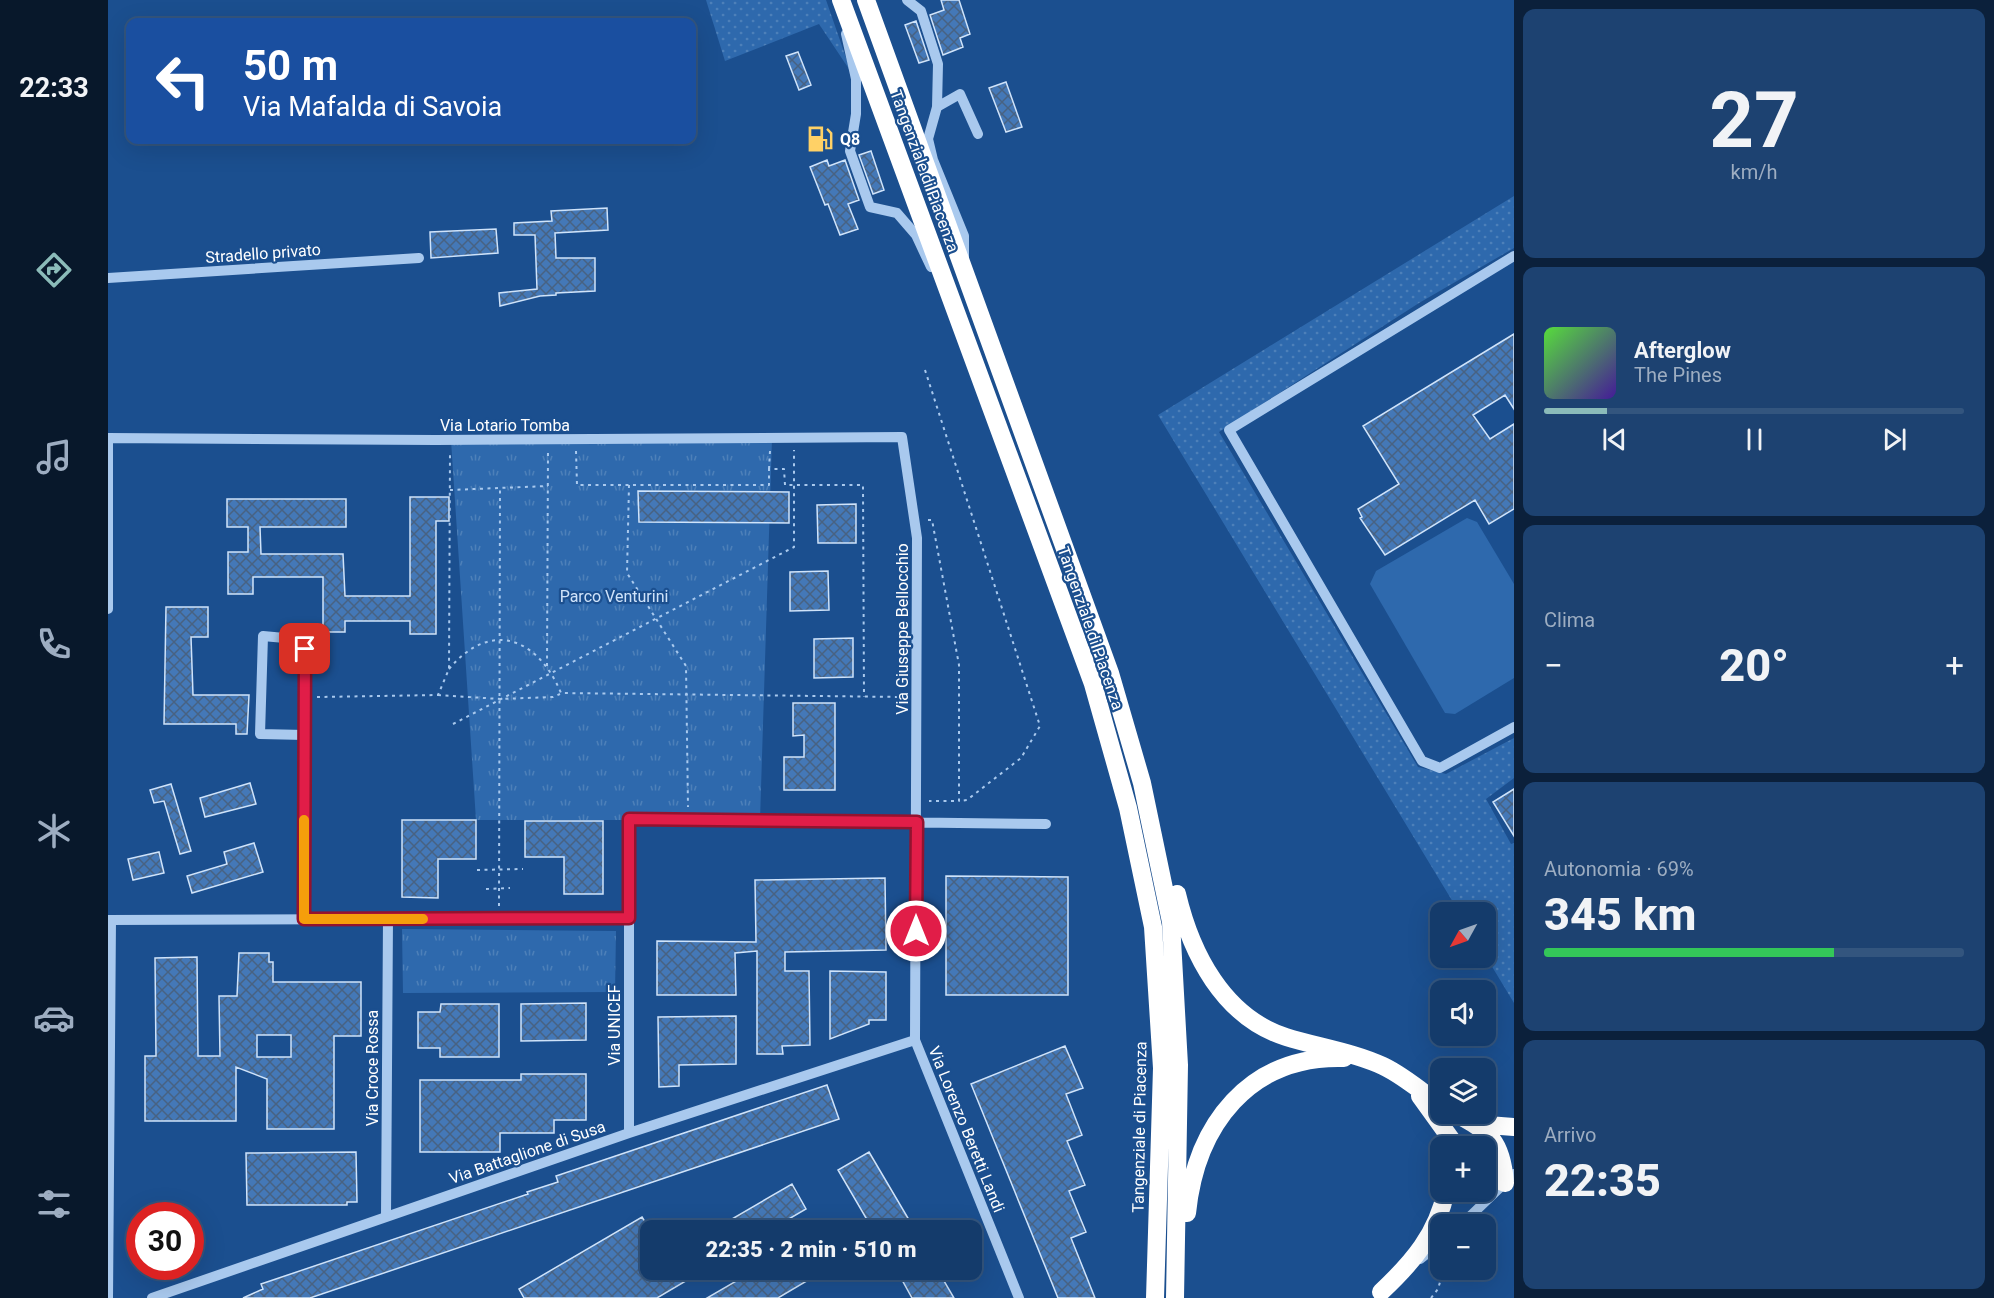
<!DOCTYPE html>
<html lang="it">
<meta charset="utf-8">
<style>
body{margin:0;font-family:Roboto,sans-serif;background:#1d4271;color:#f1f3f6;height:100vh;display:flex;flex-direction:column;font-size:22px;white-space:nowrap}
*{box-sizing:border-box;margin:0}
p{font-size:20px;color:#9dadc1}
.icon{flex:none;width:33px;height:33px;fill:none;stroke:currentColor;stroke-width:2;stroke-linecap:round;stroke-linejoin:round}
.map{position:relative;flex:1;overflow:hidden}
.sheet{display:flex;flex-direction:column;gap:9px;padding:9px;background:#0b203b;width:480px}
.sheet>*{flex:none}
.banner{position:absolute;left:18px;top:18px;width:570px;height:126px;border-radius:12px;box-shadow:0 6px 24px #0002,0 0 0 2px #33557e;background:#1a4fa0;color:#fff;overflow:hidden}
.needle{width:39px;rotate:230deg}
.fabs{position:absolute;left:1322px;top:902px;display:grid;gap:12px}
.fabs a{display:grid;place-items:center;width:66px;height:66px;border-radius:12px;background:#143b6b;box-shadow:0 6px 24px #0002,0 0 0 2px #33557e;font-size:30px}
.speed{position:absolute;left:18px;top:1202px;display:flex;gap:12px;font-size:30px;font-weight:700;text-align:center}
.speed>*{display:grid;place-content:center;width:78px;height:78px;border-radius:50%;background:#143b6b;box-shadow:0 6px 24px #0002,0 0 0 2px #33557e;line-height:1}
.speed .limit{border:9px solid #d22;background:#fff;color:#111}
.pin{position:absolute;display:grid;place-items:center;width:51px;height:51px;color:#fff;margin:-26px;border-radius:12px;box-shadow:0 3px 9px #0006}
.me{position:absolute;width:66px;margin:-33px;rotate:0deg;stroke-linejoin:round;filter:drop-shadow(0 0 4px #0008)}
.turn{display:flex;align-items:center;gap:21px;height:126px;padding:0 18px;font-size:27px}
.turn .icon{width:78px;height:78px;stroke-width:2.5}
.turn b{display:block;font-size:42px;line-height:51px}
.big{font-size:45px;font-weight:800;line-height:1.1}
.sheet .tile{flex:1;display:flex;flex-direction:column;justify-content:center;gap:9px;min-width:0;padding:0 21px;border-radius:12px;background:#1d4271}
.sheet .dial{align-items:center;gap:0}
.dial b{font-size:78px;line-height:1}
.song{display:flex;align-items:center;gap:18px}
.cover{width:72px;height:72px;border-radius:9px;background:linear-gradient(135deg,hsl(110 70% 55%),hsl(260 70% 35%))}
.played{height:6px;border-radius:3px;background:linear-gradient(90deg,#8bbbb9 15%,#33557e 15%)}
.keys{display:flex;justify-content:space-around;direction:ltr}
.heat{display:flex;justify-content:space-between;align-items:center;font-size:33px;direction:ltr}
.charge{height:9px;border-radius:4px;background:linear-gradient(90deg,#34c759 69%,#33557e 0)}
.trip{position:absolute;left:532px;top:1220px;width:342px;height:60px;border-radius:12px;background:#143b6b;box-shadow:0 6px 24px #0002,0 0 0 2px #33557e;font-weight:800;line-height:60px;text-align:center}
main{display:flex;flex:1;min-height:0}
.tab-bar{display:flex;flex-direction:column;width:108px;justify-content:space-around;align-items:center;background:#08182b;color:#9dadc1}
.tab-bar .icon{width:42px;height:42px}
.tab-bar .current{color:#8bbbb9}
.tab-bar b{font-size:27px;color:#f1f3f6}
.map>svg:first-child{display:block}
.grass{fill:url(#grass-dots)}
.park{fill:url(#park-tufts)}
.pitch{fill:#2e69ad}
.building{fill:url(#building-cross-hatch);stroke:#cfe3fa;stroke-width:1.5;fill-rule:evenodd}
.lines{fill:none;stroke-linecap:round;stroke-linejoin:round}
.path{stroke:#a9c9ee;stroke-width:2;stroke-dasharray:3 4.5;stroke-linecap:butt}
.minor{stroke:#a9c9ee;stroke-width:10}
.highway{stroke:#fff;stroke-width:18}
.route-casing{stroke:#92132f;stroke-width:15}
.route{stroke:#e11d48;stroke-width:10}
.slow{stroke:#f59e0b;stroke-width:10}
.labels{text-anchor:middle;stroke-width:4.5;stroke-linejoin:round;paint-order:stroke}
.poi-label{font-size:16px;font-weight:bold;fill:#fff;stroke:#1b4f8f;text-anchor:start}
.street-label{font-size:16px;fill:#fff;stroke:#1b4f8f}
.park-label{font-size:16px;fill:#cfe3fa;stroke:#1b4f8f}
</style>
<main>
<nav class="tab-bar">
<b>22:33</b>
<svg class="icon current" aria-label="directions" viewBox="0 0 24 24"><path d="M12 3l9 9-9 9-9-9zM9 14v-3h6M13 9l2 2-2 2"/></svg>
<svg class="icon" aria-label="music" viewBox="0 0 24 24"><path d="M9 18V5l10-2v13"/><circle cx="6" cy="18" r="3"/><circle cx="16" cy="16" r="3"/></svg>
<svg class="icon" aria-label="phone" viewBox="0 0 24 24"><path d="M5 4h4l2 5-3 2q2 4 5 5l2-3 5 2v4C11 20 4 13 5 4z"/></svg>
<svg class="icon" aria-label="climate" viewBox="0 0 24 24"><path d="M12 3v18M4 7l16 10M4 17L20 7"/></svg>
<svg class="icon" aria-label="car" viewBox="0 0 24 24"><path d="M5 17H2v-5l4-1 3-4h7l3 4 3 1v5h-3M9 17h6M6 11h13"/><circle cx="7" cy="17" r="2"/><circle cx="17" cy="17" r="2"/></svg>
<svg class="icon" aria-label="filters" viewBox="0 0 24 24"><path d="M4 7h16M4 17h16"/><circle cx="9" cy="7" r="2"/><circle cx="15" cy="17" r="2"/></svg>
</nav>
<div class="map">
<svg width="1406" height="1298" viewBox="0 0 1406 1298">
<defs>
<pattern id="grass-dots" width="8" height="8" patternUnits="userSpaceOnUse" patternTransform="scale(1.5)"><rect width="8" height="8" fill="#2e69ad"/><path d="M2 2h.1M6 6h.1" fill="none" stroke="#4d80b9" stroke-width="1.8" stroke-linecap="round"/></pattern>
<pattern id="park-tufts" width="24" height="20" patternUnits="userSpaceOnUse" patternTransform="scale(1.5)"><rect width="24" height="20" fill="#2e69ad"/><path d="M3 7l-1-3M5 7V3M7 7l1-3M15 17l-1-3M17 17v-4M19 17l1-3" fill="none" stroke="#4d80b9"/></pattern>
<pattern id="building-cross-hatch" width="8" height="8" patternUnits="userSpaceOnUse" patternTransform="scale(1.5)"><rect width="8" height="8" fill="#4478b7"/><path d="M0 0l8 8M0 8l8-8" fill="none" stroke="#486282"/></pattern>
</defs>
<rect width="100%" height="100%" fill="#1b4f8f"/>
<!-- grass -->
<path class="grass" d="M598 0H718L743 72 711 24 617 61Z
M1406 196V248L1311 303 1111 432 1310 767 1338 774 1406 738V778L1378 799 1403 844 1406 843V1003L1377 955V912H1351L1050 415Z"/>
<!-- park -->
<path class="park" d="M664 438 652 820H368L343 440Z
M294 929 508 931 507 992 295 993Z"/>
<!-- pitch -->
<path class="pitch" d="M1359 518 1369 522 1406 584V678L1347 714 1337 713 1262 584 1268 571Z"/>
<!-- building -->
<path class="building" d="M833 0H851L862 34 852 38 855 47 835 55 822 15 836 10Z
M808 21 821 60 811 63 797 25Z
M690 52 703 85 691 90 678 56Z
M898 82 914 127 898 132 881 88Z
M763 151 776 190 765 194 751 155Z
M719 160 721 166 737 160 751 200 740 204 750 229 732 235 720 204 717 205 702 167Z
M499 208 500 230 447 233 448 258H487V291L448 293V295L432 296 392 306 391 293 429 289 427 235H406V223L444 221 443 211Z
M388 229 390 253 323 258 322 232Z
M1406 334V409L1397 395 1365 415 1382 439 1406 424V509L1381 524 1367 500 1277 555 1252 518 1254 517 1250 509 1291 484 1255 426Z
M530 491 681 492V523L531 522Z
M302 497H341V521H328V634H302V621H237V632H215V577H145V594H120V552H140V527H119V499H238V527H152L153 554H235L237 596H302Z
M748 504V543H710L709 505Z
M720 571 721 610 682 611V572Z
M58 607H100V637H83L85 695H141L139 734H128V724H56Z
M745 638V677L706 678V639Z
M685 703H727V790H676V757H696V735L685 736Z
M142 783 148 804 97 817 92 798Z
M63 784 83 851 72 854 56 801 46 803 42 790Z
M1406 789V836L1385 802Z
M294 820H368V859H330V898L294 897Z
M417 821H495V894H456V857H417Z
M146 843 155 872 84 893 79 876 119 864 116 852Z
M51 852 56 873 25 880 20 859Z
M838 876 960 877V995H838Z
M777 878 778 950 677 952V971H701L702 1045 674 1046 675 1054H649V951L627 953 628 995H549V941L648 942 647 880Z
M131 953H161V962H165V982H253V1036H226V1129H159V1079L128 1067V1121H37V1056H48L47 958 89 957 90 1056H112L111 996H129ZM149 1035H183V1057H149Z
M722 971 778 972V1020H761V1024L722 1039Z
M478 1003V1040L413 1041V1004Z
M333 1004H391V1057H332V1048H310V1012H332Z
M628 1016V1064L571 1065V1086L551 1087 550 1017Z
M957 1046 975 1088 958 1094 974 1135 959 1141 977 1185 961 1191 978 1232 963 1238 987 1298H950L863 1084Z
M413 1074H478V1120H446V1133H392V1152H312V1080H413Z
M719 1085 731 1119 202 1298H135L155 1289 153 1284 420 1194 419 1192 450 1182 448 1176Z
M248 1152 249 1202H239V1205H139L138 1153Z
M761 1152 807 1230H765L730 1170Z
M684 1184 698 1209 662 1230H605Z
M534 1217 543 1232V1269H598L549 1298H416L411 1289Z
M649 1269H719L670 1298H599Z
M788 1269H829L846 1298H804Z"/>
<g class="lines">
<!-- path -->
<path class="path" d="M817 370 932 726 913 758 859 800 851 801
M468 451 469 485H661V469H676L677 485H755L756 697
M661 469 662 451
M521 485 519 573 578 666 580 807
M342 490 440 486
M820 520H824L851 665V801H821
M439 666 440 450
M341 669C383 619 430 638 453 693L796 697
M330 695 392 699 445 697 452 694
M209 697 330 695 341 669 342 452
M345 724 686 547V450
M369 870 415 869
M378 889 402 888
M391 906 392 488
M1323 1298 1330 1289 1334 1275 1325 1264"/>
<!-- minor -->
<path class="minor" d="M799 0 813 11 830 64 829 107 820 139 825 160 856 236V258
M738 34 748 79V114L742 151 762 207 789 213 808 235 823 267
M829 107 852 94 870 134
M1406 256 1121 430 1314 761 1332 768 1406 727
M0 278 311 258
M0 438 328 440 794 437 809 538 807 1040 911 1298
M0 609V438
M521 918V1133
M196 919 198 640 155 636 152 734 197 735
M0 920 521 918V819L938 824
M278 1217 280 919
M1354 1224 1406 1174
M1312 1259 1332 1243
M0 1298 3 920
M44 1298 521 1133 807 1040"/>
<!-- highway -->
<path class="highway" d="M733 0 985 684 1020 808 1045 927 1054 1068 1047 1298
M758 0 1002 673 1034 783 1063 922 1071 1065 1067 1298
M1069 894C1083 953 1115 1017 1178 1037 1210 1047 1245 1052 1275 1066 1296 1076 1313 1091 1332 1105
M1312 1096 1348 1146
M1346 1113C1382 1131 1394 1142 1397 1183L1377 1175
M1367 1124 1406 1127
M1079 1213C1088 1125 1141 1055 1236 1058
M1273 1292C1305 1262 1329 1234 1338 1191"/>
</g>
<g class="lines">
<!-- route casing -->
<g class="route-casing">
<path id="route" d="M197 649 196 919 521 918V819L809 822 808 931"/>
</g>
<!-- route -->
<use href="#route" class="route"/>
<!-- slow -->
<path class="slow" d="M196 820V919H315"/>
</g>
<!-- icons -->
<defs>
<g id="fuel-bare" transform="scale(2.07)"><path d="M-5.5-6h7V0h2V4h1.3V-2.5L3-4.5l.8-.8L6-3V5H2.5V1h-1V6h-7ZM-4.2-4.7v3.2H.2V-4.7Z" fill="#ffd166" stroke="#1b4f8f" stroke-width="2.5" paint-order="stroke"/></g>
</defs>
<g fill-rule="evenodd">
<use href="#fuel-bare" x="712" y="139"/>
</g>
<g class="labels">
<!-- poi labels -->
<g class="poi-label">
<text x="732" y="145">Q8</text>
</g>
<!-- street labels -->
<g class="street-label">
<text transform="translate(817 171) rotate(70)" y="6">Tangenziale di Piacenza</text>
<text transform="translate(155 253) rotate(-4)" y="6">Stradello privato</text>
<text x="397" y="431">Via Lotario Tomba</text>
<text transform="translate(983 628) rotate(71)" y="6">Tangenziale di Piacenza</text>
<text transform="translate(794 629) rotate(-90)" y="6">Via Giuseppe Bellocchio</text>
<text transform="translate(506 1025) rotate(-90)" y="6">Via UNICEF</text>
<text transform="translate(264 1068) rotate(-90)" y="6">Via Croce Rossa</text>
<text transform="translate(1031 1127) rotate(-89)" y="6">Tangenziale di Piacenza</text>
<text transform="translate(859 1129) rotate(68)" y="6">Via Lorenzo Beretti Landi</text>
<text transform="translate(419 1152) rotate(-19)" y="6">Via Battaglione di Susa</text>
</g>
<!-- park labels -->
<g class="park-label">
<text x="506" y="602">Parco Venturini</text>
</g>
</g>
</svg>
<div class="fabs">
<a><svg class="needle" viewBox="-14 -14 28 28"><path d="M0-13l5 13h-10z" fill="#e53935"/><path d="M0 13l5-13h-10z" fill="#9dadc1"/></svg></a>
<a><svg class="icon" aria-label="sound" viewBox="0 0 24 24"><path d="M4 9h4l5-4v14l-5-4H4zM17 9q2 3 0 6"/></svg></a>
<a><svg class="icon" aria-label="layers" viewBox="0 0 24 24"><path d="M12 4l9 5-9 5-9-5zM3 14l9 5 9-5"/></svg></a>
<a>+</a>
<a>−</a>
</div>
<div class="speed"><div class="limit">30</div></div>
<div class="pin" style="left:197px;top:649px;background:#d93025"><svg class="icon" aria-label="arrive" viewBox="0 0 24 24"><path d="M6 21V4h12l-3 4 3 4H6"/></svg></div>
<svg class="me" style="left:808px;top:931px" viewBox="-20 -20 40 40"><circle r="17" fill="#e11d48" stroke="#fff" stroke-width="3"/><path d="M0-11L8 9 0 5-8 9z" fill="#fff"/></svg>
<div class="trip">22:35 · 2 min · 510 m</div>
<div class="banner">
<div class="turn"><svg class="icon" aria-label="left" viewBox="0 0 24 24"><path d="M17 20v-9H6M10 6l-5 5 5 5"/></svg><div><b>50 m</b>Via Mafalda di Savoia</div></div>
</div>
</div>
<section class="sheet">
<div class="tile dial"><b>27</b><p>km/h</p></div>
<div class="tile">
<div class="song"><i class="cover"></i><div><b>Afterglow</b><p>The Pines</p></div></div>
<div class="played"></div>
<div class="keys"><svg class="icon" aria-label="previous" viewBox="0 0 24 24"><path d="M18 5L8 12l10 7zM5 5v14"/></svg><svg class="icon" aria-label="pause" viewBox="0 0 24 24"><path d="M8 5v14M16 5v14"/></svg><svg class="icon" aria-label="next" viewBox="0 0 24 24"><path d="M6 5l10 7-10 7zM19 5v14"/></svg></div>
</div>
<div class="tile"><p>Clima</p>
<div class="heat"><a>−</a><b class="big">20°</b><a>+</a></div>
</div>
<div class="tile"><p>Autonomia · 69%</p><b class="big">345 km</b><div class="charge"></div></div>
<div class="tile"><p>Arrivo</p><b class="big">22:35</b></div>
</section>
</main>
